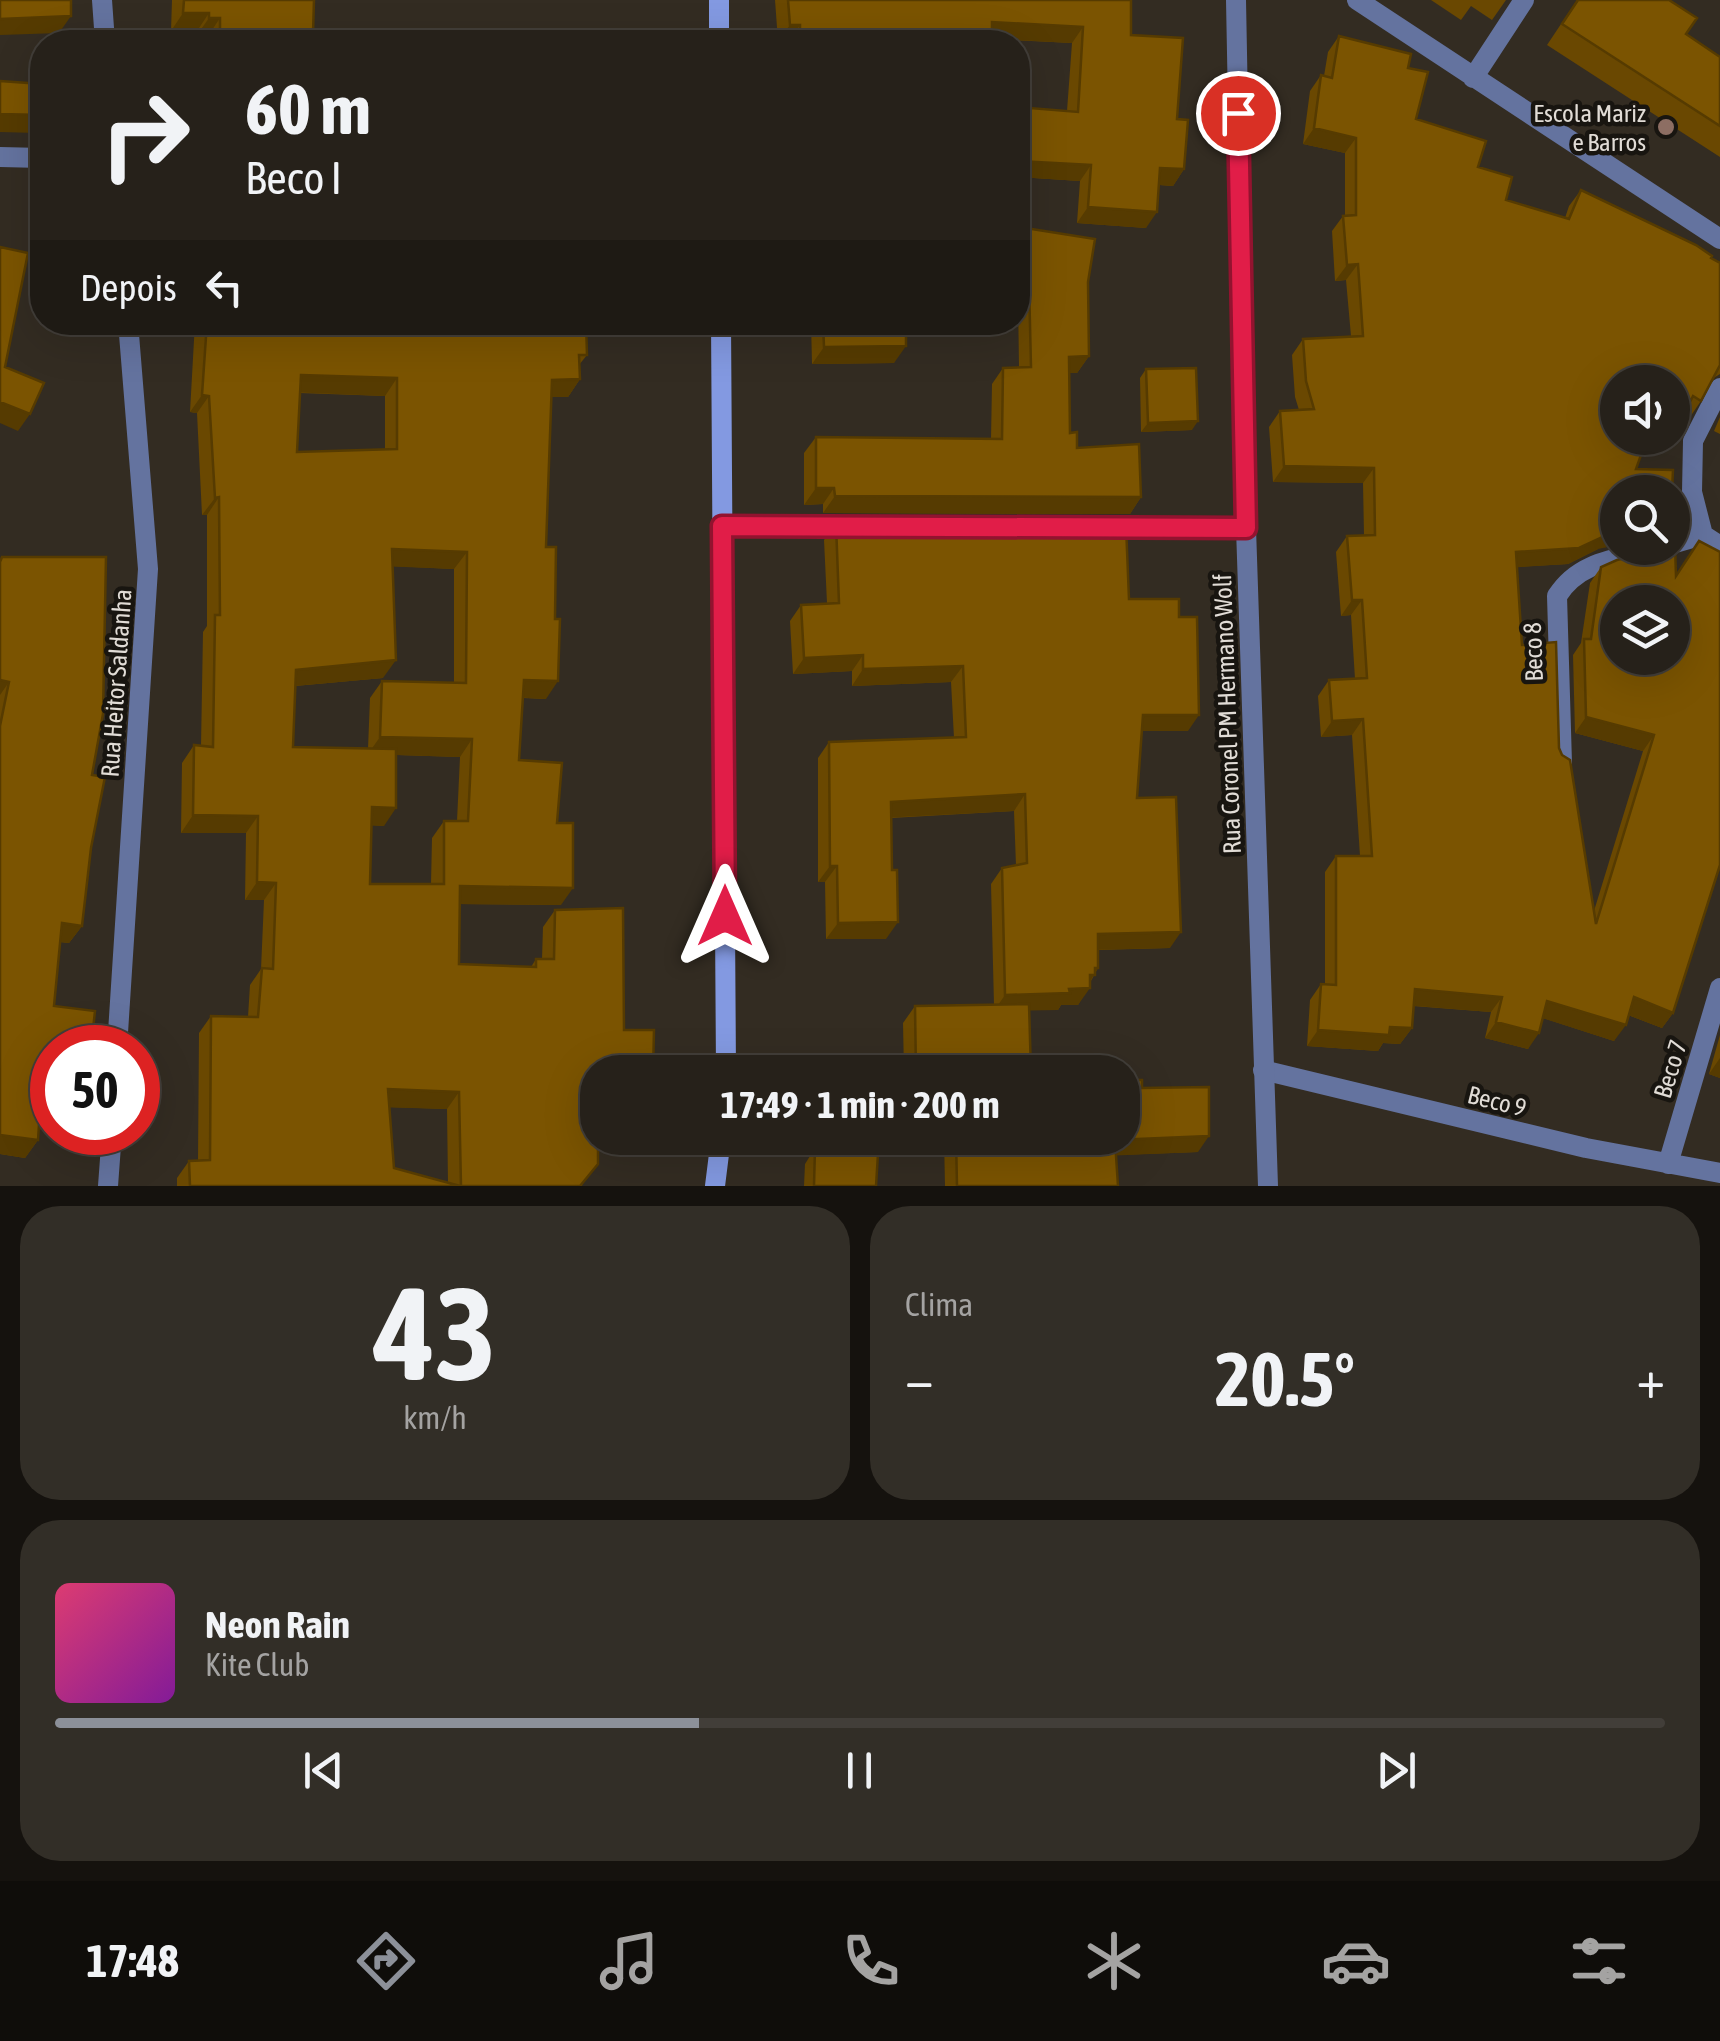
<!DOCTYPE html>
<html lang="pt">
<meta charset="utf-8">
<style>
body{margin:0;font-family:"Asap Condensed",sans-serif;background:#322e27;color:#f1f3f6;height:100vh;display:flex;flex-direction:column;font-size:38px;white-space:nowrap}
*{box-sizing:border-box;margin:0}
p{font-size:32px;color:#a4a3a2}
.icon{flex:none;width:55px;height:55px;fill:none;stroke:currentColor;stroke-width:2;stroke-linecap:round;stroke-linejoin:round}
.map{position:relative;height:1186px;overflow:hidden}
.panel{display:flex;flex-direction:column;gap:20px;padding:20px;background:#15120e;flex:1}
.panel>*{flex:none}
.hud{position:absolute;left:30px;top:30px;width:1000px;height:305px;border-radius:40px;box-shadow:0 10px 40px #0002,0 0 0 2px #423e39;background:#26211a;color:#f1f3f6;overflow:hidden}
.controls{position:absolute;left:1600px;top:365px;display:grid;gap:20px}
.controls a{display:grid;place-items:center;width:90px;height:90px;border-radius:50%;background:#26211a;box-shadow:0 10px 40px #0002,0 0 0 2px #423e39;font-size:50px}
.speed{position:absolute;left:30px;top:1025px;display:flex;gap:20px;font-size:50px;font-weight:700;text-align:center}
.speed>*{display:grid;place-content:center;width:130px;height:130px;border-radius:50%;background:#26211a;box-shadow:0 10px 40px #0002,0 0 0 2px #423e39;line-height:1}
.speed .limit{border:15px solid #d22;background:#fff;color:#111}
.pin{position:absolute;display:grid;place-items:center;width:85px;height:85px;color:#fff;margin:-42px;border:5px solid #fff;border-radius:50%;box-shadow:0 2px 10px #0007}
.me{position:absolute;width:110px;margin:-55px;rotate:0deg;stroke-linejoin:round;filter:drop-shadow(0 0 8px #0008)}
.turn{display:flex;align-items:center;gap:35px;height:210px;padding:0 50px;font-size:45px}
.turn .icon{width:130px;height:130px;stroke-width:2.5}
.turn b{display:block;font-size:70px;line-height:85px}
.then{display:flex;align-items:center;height:95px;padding:0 50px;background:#0003;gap:20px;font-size:38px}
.big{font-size:75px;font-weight:700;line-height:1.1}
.panel .card{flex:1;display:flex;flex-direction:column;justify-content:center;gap:15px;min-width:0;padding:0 35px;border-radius:40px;background:#322e27}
.panel .dial{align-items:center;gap:0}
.dial b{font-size:130px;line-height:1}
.song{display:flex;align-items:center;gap:30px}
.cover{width:120px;height:120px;border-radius:15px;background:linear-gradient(135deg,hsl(340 70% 55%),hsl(290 70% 35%))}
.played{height:10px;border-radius:5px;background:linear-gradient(90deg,#8c9099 40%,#423e39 40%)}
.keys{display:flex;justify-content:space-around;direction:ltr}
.heat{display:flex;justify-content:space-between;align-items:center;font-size:55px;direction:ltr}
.panel .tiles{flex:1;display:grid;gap:20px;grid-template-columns:1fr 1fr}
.card:last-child{grid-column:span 2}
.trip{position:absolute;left:580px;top:1055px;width:560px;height:100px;border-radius:40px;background:#26211a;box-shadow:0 10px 40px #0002,0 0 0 2px #423e39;font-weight:700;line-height:100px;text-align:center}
.tabs{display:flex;height:160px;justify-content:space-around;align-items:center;background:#0f0d0a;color:#a4a3a2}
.tabs .icon{width:70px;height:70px}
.tabs .selected{color:#8c9099}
.tabs b{font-size:45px;color:#f1f3f6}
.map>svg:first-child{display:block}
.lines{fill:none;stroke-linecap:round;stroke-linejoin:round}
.lane{stroke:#64739f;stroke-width:20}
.street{stroke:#64739f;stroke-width:20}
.secondary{stroke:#8399e1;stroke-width:20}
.wall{fill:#6a4801;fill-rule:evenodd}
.shaded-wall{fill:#563b01}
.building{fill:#7b5401;stroke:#563b01;stroke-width:2.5;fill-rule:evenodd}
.route-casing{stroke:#92132f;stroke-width:25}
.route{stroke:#e11d48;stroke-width:18}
.education-dot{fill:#8d6e63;stroke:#181510;stroke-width:4}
.labels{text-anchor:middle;stroke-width:9;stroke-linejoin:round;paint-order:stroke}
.poi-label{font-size:25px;fill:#e1dcd6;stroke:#181510;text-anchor:end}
.street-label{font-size:25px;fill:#e1dcd6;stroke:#181510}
</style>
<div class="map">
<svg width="1720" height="1186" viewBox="0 0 1720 1186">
<rect width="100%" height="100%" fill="#332c22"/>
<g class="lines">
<!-- lane -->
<path class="lane" d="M722 526H859
M1103 527 1246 528
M1672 544 1703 535
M1562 763 1557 596C1580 560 1619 559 1659 548
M1263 1070 1586 1148 1720 1173
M1668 1164 1720 988"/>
<!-- street -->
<path class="street" d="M102 0 105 42
M1236 0 1246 528 1268 1186
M1357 0 1720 239
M1473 78 1524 0
M0 157 42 158
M1720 388 1693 441 1692 492 1703 535 1720 546
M117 1048 148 569 128 322
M108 1186 112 1132"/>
<!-- secondary -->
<path class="secondary" d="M719 0V42
M721 322 726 1072
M715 1186 721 1138"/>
</g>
<!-- wall -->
<path class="wall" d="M172 0H314L307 42H208V36L197 35V31H171Z
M775 0H1131V35L1177 119 1184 169 1173 186 1159 185 1146 228 1077 223 1080 181 1018 177V107L1067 111 1072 43 992 39V42H789V41H778Z
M1431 0H1506L1492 20 1471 6 1461 20Z
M1577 0 1686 34 1720 57V157L1547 45Z
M1339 36 1408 68 1416 119 1478 167 1506 200 1565 218 1569 206 1581 190 1720 263V374L1712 379 1701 401 1690 417 1683 412 1680 416 1672 412V382H1618L1598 549 1568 564 1517 567 1522 645 1559 748 1594 911 1643 751 1575 733 1573 655 1581 643 1590 583 1601 567 1664 548 1673 1013 1662 1028 1628 1015 1614 1041 1543 1018 1528 1049 1485 1038 1491 1012 1413 1006 1412 1028 1400 1044 1383 1043 1378 1051 1307 1046 1310 1000 1321 984H1325V872L1336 856H1360L1352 735 1321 737 1318 696 1329 680 1355 679 1351 615 1341 616 1336 552 1347 536 1364 535 1363 483 1273 482 1269 427 1280 411 1299 410 1295 397 1292 355 1303 339 1351 336 1346 280 1335 281 1332 231 1343 216 1345 215V153L1303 144 1310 91 1321 75 1324 76 1328 52Z
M1019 227 1088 282 1089 356 1077 373H1070V433L1077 448 1141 497 1130 514 823 513V504L804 505V453L816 437 991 439 992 384 1003 368 1019 367 1018 298V229Z
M195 322H593L586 332 587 355 579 365 580 379 568 397H552L546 547V699L523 698 519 760 557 823 561 905 460 904 459 964 531 967 536 959H542L543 927 555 910 598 1072 582 1186H177V1178L189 1161H198L199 1033 211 1016 248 1017 250 985 261 969 264 900H245L246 833H181L182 763 194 745 201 746 203 632 207 626V515H202L197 413 190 412ZM300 393 385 396V449L297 452ZM392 566 454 569V683L382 681 370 698 368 749 293 747 295 686 383 678ZM396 755 460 757 457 821H444L432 838 431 884H370L371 825 384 826ZM389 1107 447 1109 448 1183 394 1168Z
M811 322H906L894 363 812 364Z
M1146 369 1192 430 1141 432 1140 378Z
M1720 417V434L1714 431Z
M836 524 1129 599 1179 617 1188 731H1142L1137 798 1170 948 1098 950V968L1078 1005H1061L1058 1010H1029L1031 1072H904L903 1023 915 1006 994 1005 991 884 1002 868 1016 866 1014 811 891 818 886 939H826L825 882H818V758L829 742 954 738 951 682 852 686V671L793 674 790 621 801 605 827 603 824 540Z
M2 557 92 775 91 848 82 926 69 943 60 942 54 1006 52 1131 39 1129 38 1140 25 1158 0 1154V560Z
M1720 1035V1078L1709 1074Z
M1142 1088 1198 1152 1116 1155 1118 1186H945L944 1138H1122Z
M825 1138H879L876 1186H804L805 1164 815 1148 822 1149Z"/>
<!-- shaded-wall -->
<path class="shaded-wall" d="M183 13H209L197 31H171Z
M71 16 59 33 0 35V19Z
M209 18H220L208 36 197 35Z
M992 22 1083 27 1072 43 980 38Z
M790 25H800L789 41H778Z
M800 32H809L801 42H793Z
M277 33 313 34 307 42H271Z
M0 114 42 115V126L37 133 0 132Z
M1314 128 1356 138 1345 153 1303 144Z
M1018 161 1091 165 1080 181 1018 177Z
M1160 168 1184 169 1173 186 1148 184Z
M1088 207 1157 212 1146 228 1077 223Z
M1358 264 1346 280 1335 281 1347 265Z
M1018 276 1027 278 1018 291Z
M906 346 894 363 812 364 824 347Z
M1089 356 1077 373H1058L1069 357Z
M301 375 397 378 385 396 289 392Z
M580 379 568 397H540L552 380Z
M202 395 209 396 197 413 190 412Z
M0 402 30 414 18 431 0 423Z
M1198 421 1192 430 1141 432 1148 423Z
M1284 466 1374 468 1363 483 1273 482Z
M816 488H834L823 504 804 505Z
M835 496 1141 497 1130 514 823 513Z
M219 497 207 515H202L215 498Z
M1618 532V545L1598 549 1568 564 1505 568 1516 552Z
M392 549 467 552 454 569 380 566Z
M1352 600H1362L1351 615 1341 616Z
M863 655 852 671 793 674 804 658Z
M396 660 383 678 283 687 296 670Z
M963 666 951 682 852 686 863 669Z
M0 680 9 682 0 695Z
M524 680 558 681 546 699 511 697Z
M1143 715H1199L1188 731H1132Z
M1586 717 1654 735 1643 751 1575 733Z
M1363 719 1352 735 1321 737 1332 721Z
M380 737 472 739 460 757 368 754Z
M1025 794 1014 811 880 818 891 802Z
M372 807 396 808 384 826 360 825Z
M193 815 258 816 246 833H181Z
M830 866H837L825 882H818Z
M257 882 276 883 264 900H245Z
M460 886 573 888 561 905 448 904Z
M898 922 886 939H826L838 923Z
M62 923 82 926 69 943 50 941Z
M1181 932 1170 948 1087 950 1098 934Z
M1095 968H1098L1086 988H1090L1078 1005H1061L1058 1010 994 1011 1005 995 1069 989Z
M1415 989 1502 997 1491 1012 1404 1005Z
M1634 997 1673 1013 1662 1028 1623 1013Z
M1547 1001 1626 1025 1614 1041 1536 1016Z
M1496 1022 1539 1033 1528 1049 1485 1038Z
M1390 1027 1412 1028 1400 1044 1383 1043 1378 1051 1307 1046 1318 1030Z
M1720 1058V1078L1709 1074Z
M388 1089 459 1092 447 1109 376 1107Z
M40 1110 52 1112V1131L28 1128Z
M0 1135 38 1140 25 1158 0 1154Z
M1209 1136 1198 1152 1104 1156 1115 1140Z"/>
<!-- building -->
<path class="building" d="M0 0H71V16L0 19Z
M184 0H314L313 34 277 33 278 42H220V18H209V13H183Z
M788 0H1131V35L1183 38 1177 119 1188 120 1184 169 1160 168 1157 212 1088 207 1091 165 1018 161V107L1078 112 1083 27 992 22V42H809V32H800V25H790Z
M1578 0H1669L1697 18 1686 34 1720 57V126L1562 24Z
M1339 36 1411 54 1408 68 1428 72 1416 119 1486 141 1478 167 1512 177 1506 200 1569 219 1581 190 1696 245 1712 256 1711 258 1720 263V365L1701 401 1693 396 1691 400 1672 390V382H1618V438H1647L1636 469 1673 470 1672 492H1618V532L1609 534 1579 548 1516 552 1522 645 1556 642 1559 748 1562 755 1570 760 1596 924 1654 735 1586 717 1584 639H1591L1601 567 1617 560 1664 548H1672V545H1675L1676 576 1699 541 1720 552V865L1673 1013 1634 997 1626 1025 1547 1001 1539 1033 1496 1022 1502 997 1415 989 1412 1028 1390 1027 1389 1035 1318 1030 1321 984 1336 985V856H1372L1363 719 1332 721 1329 680 1367 678 1362 600H1352L1347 536 1375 535 1374 468 1284 466 1280 411 1314 409 1306 381 1303 339 1363 336 1358 264 1347 265 1343 216 1356 215V138L1314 128 1321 75 1332 78ZM1618 602H1672V658H1618Z
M0 81 42 84V115L0 114Z
M1019 227 1095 239 1088 282 1089 356 1069 357 1070 433 1077 432V448L1139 444 1141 497 835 496 834 488H816V437L1002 439 1003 368 1031 367 1029 282 1027 278 1018 276Z
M0 247 28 253 5 367 44 383 30 414 0 402Z
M207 322H586L587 355H579L580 379 552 380 546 547H556L555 619H560L558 681 524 680 519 760 562 763 557 823H573V888L460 886 459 964 536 967V959H554L555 910 623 908 624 1030H654L653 1072H598V1164L580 1186H461L459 1092 388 1089 394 1168 460 1186H190L189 1161 210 1160 211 1016 258 1017 262 968 273 969 276 883 257 882 258 816 193 815 194 745 213 747 215 615H220L219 497 215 498 209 396 202 395ZM301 375 397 378V449L297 452ZM392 549 467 552 466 683 382 681 380 737 472 739 468 821H444V884H370L372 807 396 808V749L293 747 296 670 396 660Z
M823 322H906V346L824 347Z
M1196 368 1198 421 1148 423 1146 369Z
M836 524 1126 525 1129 599H1179V617H1197L1199 715H1143L1137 798 1176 797 1181 932 1098 934V968H1095V975H1090V988L1069 989 1070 993 1005 995 1002 868 1027 863 1025 794 891 802 892 870H897L898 922 838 923 837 866H830L829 742 966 737 963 666 863 669V655L804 658 801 605 839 603Z
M2 557H106L103 714 92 775 105 777 91 848 82 926 62 923 54 1006 95 1011 91 1048H52V1112L40 1110 38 1140 0 1135V726L9 682 0 680V562Z
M1029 1004 1031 1072H916L915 1006Z
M1122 1080H1142V1088L1209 1087V1136L1115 1140 1118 1186H957L956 1138H1122Z
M831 1138H879L876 1186H814L815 1148 828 1149Z"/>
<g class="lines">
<!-- route casing -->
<g class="route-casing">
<path id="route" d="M725 916 722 526 1246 528 1238 113"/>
</g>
<!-- route -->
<use href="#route" class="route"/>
</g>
<!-- markers -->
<circle class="education-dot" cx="1666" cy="127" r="10"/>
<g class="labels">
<!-- poi labels -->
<g class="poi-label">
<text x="1646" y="122">Escola Mariz<tspan x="1646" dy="29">e Barros</tspan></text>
</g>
<!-- street labels -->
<g class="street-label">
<text transform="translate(1533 652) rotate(-92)" y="9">Beco 8</text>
<text transform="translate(116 683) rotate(-86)" y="9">Rua Heitor Saldanha</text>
<text transform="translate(1227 714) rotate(-92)" y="9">Rua Coronel PM Hermano Wolf</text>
<text transform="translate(1670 1069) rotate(-73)" y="9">Beco 7</text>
<text transform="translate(1497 1101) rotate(14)" y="9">Beco 9</text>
</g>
</g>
</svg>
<div class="controls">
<a><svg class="icon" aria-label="sound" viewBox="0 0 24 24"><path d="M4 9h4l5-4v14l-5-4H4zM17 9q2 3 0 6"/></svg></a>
<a><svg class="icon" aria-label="search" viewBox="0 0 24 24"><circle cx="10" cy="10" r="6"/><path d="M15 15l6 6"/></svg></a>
<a><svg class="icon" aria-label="layers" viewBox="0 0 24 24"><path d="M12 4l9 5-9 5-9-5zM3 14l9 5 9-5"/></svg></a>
</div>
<div class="speed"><div class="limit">50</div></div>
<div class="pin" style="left:1238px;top:113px;background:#d93025"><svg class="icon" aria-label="arrive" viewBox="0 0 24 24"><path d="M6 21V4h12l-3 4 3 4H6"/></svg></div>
<svg class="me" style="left:725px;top:916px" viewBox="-20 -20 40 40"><path d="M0-17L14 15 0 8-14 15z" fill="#e11d48" stroke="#fff" stroke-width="4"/></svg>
<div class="trip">17:49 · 1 min · 200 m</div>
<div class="hud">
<div class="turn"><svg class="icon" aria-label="right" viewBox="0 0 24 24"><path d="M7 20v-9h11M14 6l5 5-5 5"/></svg><div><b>60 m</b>Beco I</div></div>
<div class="then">Depois<svg class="icon" aria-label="left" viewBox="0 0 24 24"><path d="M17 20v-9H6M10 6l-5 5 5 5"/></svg></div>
</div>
</div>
<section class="panel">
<div class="tiles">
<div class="card dial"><b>43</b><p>km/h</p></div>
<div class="card"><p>Clima</p>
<div class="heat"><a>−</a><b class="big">20.5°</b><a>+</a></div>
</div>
<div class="card">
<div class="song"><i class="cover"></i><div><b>Neon Rain</b><p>Kite Club</p></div></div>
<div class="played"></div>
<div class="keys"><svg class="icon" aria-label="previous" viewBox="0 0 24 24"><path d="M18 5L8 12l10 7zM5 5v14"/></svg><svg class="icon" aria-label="pause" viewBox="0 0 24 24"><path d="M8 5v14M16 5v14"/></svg><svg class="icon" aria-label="next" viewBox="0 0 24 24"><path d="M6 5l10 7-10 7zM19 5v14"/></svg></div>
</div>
</div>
</section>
<nav class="tabs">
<b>17:48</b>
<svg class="icon selected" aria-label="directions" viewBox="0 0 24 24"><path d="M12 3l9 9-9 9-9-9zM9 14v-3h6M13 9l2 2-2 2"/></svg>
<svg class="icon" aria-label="music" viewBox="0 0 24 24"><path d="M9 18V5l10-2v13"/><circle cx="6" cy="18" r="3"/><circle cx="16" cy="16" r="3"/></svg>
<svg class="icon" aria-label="phone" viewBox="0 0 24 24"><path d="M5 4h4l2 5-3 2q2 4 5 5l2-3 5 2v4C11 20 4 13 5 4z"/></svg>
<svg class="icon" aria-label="climate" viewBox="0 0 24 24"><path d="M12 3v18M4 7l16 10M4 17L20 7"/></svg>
<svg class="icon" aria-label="car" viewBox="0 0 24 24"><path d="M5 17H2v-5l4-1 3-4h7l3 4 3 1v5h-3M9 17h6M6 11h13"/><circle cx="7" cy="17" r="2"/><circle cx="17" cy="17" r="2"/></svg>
<svg class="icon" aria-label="filters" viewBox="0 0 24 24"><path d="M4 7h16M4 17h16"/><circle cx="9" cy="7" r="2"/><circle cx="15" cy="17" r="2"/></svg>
</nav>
